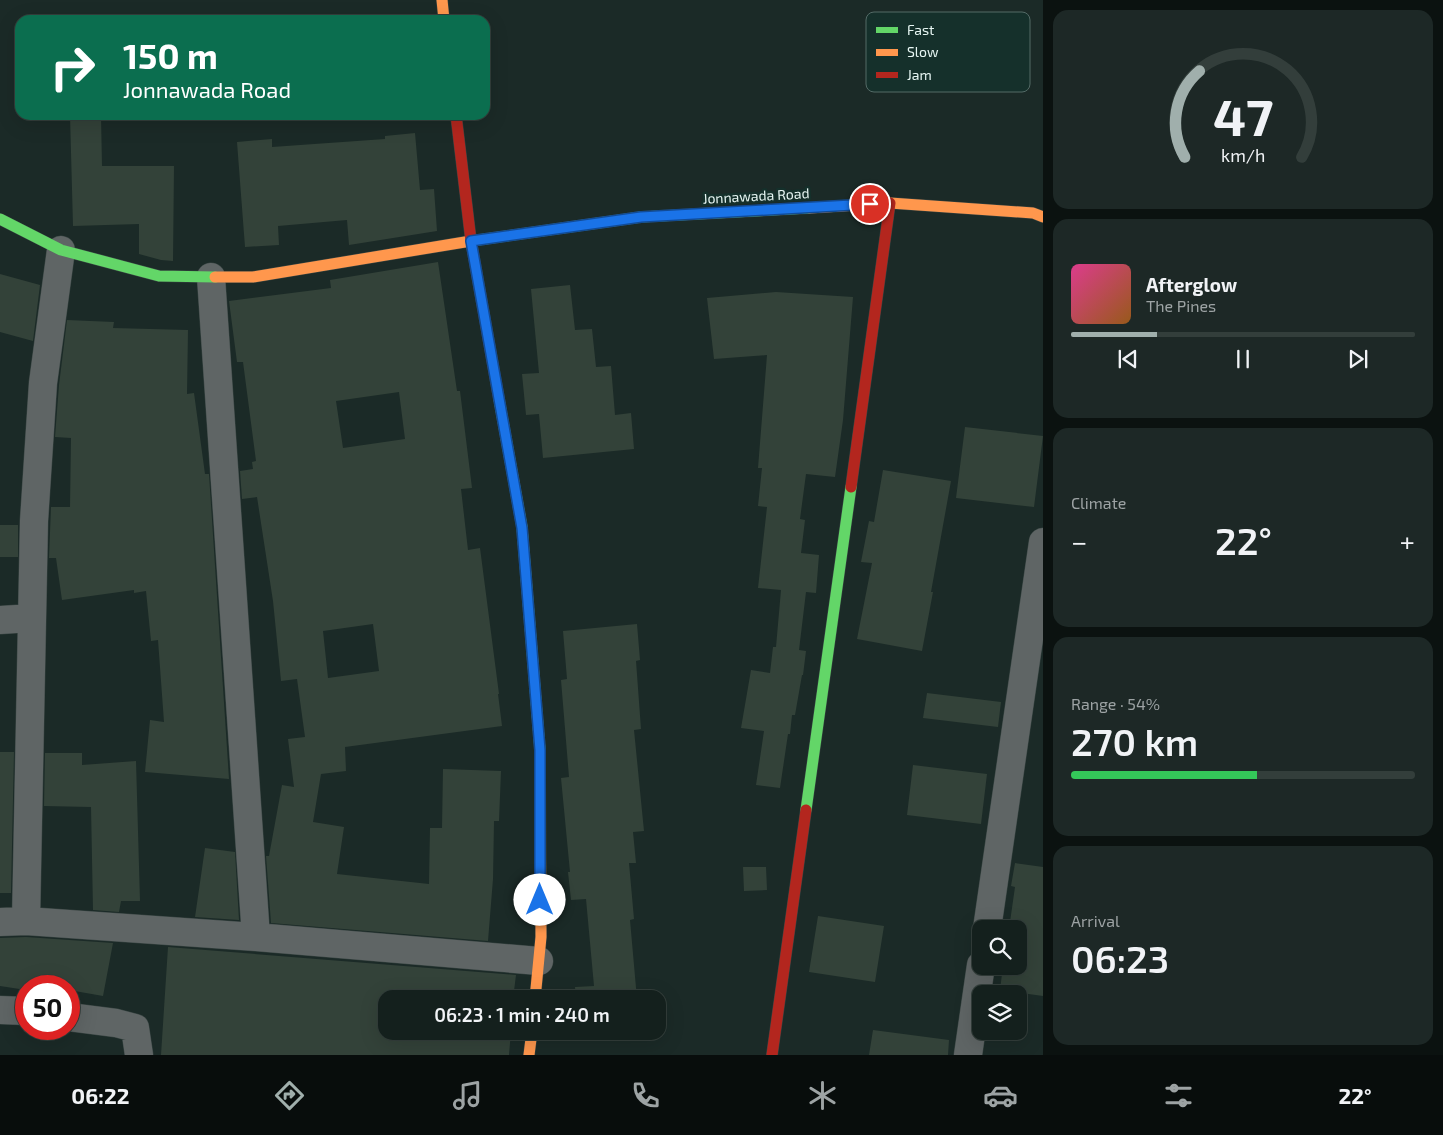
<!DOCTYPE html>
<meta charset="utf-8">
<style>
body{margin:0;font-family:"Exo 2",sans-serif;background:#1d2826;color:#f1f3f6;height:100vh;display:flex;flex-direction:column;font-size:19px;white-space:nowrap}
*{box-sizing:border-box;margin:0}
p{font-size:16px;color:#9da3a4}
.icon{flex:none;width:28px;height:28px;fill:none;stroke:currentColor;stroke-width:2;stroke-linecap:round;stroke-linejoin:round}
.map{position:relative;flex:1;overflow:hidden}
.details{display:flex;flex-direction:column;gap:10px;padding:10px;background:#0b1210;width:400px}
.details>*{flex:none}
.top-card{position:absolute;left:15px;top:15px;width:475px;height:105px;border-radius:15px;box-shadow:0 5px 20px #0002,0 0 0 1px #333e3b;background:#0b6e4f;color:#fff;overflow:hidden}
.buttons{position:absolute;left:972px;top:920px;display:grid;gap:10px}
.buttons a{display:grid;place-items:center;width:55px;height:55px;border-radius:10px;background:#14201d;box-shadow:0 5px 20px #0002,0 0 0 1px #333e3b;font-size:25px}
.speed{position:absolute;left:15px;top:975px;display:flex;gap:10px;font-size:25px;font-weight:700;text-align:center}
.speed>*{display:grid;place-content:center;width:65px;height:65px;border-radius:50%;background:#14201d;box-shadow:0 5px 20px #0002,0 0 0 1px #333e3b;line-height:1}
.speed .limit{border:8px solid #d22;background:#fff;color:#111}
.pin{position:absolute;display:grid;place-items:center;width:42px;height:42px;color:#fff;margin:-21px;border:2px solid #fff;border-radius:50%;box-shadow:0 1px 5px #0007}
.me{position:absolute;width:55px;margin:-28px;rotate:0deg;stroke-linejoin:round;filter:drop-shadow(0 0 4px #0008)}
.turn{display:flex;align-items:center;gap:18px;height:105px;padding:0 25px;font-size:22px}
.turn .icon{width:65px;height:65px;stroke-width:2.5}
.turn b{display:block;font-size:35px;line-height:42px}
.big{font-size:38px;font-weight:600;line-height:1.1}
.details .widget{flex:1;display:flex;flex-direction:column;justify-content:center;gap:8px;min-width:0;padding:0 18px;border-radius:15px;background:#1d2826}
.details .dial{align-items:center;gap:0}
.dial svg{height:130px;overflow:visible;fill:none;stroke:#333e3b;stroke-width:7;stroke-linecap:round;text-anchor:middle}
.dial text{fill:#f1f3f6;stroke:none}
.song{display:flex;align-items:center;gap:15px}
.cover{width:60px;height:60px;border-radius:8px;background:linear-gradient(135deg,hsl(330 70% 55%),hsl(30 70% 35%))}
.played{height:5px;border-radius:2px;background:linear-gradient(90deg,#a0afac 25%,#333e3b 25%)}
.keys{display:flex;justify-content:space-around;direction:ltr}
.heat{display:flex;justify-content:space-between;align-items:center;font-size:28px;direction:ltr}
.charge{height:8px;border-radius:4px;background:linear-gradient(90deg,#34c759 54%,#333e3b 0)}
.trip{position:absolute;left:378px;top:990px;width:288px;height:50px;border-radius:15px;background:#14201d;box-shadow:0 5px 20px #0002,0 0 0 1px #333e3b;font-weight:600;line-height:50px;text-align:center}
.tabs{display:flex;height:80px;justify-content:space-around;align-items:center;background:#080d0c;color:#9da3a4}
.tabs .icon{width:35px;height:35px}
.tabs .current{color:#a0afac}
.tabs b{font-size:22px;color:#f1f3f6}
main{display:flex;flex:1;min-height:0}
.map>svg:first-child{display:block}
.building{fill:#334239;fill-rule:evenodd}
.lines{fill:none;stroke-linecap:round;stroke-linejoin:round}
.street-casing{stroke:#394543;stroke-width:29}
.fast-casing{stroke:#394543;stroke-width:12}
.slow-casing{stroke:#394543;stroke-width:12}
.jam-casing{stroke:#394543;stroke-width:12}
.street{stroke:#5f6565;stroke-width:28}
.fast{stroke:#63d668;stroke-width:11}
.slow{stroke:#ff974d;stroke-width:11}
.jam{stroke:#b3261e;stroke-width:11}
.route-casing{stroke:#114b97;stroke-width:12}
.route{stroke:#1a73e8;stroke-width:9}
.labels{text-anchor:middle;stroke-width:5;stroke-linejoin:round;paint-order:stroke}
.street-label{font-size:14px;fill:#e7f6f3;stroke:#15302b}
.key{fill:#15302b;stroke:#546b67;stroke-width:1}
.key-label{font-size:14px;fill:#e7f6f3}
</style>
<main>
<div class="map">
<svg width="1043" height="1055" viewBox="0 0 1043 1055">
<rect width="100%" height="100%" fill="#1b2a27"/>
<!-- building -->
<path class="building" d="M70 115H101L102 166H174L173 261 161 260 139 254V224L73 226Z
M415 133 420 190 434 189 437 231 349 245 347 220 278 226 279 245 245 247 237 142 272 139V147L385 139V136Z
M438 262 457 391H460L472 488 461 489 468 550 480 548 499 694H498L502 726 345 747 346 771 321 774 313 822 344 827 337 874 429 884 430 828H442L443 769 501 771 499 821H494L493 879 488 941 271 923 266 856H269L282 785 294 787 288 739 305 737 297 679 281 681 273 601 257 497 242 499 240 471 253 469 252 462 256 461 243 362H237L229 301 331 288 330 280ZM399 392 405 439 343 448 336 401ZM373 624 379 671 328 678 323 631Z
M0 274 40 285 33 341 0 332Z
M570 285 575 330 592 329 596 367 611 366 615 415 631 413 634 449 543 458 539 414 526 415 522 374 539 373 531 289Z
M776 292 853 297 843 420 835 477 806 474 800 519 805 520 801 553 819 555 816 593 806 592 799 650 806 651 803 675H802L795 715H792L790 734H788L780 788 756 785 764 731 741 728 751 670 770 673 773 647H776L781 590 758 588 767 507 758 506 762 468H758L767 355 714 359 707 298Z
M67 320 114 322 113 328 188 330 187 394 194 393 205 474H209L229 779 145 772 150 720 164 722 158 640 151 641 146 591 134 593V590L62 600 56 558H49L51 507H70L71 438 55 437 59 385Z
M965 427 1043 436 1034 507 956 498Z
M883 470 951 481 931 592H933L922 651 857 639 872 563 861 562 869 521 874 522Z
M0 525H18V557H0Z
M637 624 640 660 636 661 641 729 634 730 644 831 633 832 636 863H629L634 919 630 920 637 999H576L575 987 594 986 586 899 571 900 568 872H570L561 778 569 777 561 680 567 679 563 631Z
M927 693 1001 702 998 727 923 718Z
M0 752H14L11 893H0Z
M45 753H82V765L136 761 140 901H121L119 912 93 910 91 807 44 806Z
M913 765 987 774 981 824 907 815Z
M205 848 235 852 239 920 195 917Z
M1015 863 1043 867V996L1000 990 1003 966H1019V929H1009L1015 887 1011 886Z
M743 867H766L767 890 744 891Z
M818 916 884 926 875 982 809 972Z
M26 937 113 943 103 996 69 990V986H48L26 982V990L0 986V938Z
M168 947 516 975 513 999H386V1031H511L509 1055H161Z
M873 1030 949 1040 948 1055H869Z
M579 1031H618L619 1037 580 1040Z"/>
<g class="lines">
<!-- street casing -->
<g class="street-casing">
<path id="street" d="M211 277 256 937
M0 620 32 618
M26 921 34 521 43 383 61 250
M0 922 26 921 256 937 539 961
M987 929 1043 542
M0 1010 26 1011
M69 1017 116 1023 135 1028 139 1055
M968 1055 981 965"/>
</g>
<!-- fast casing -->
<g class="fast-casing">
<path id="fast" d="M0 219 61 250 159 276 215 277
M471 241 641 217 809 208
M499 399 522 527 540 750V778
M806 810 851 487"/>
</g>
<!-- slow casing -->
<g class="slow-casing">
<path id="slow" d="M442 0 444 20
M809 208 890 203 1033 213 1043 217
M215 277H253L471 241
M535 999 541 937 540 778
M529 1055 532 1031"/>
</g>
<!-- jam casing -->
<g class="jam-casing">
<path id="jam" d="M456 115 471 241 499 399
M851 487 890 203
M772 1055 806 810"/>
</g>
<!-- street -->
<use href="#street" class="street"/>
<!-- fast -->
<use href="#fast" class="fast"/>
<!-- slow -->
<use href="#slow" class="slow"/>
<!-- jam -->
<use href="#jam" class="jam"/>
</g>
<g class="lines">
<!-- route casing -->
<g class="route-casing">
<path id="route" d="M540 900V750L522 528 471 241 641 217 870 204"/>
</g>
<!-- route -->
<use href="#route" class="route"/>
</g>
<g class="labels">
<!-- street labels -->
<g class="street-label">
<text transform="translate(756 196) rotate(-3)" y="5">Jonnawada Road</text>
</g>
</g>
<!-- legend -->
<rect x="866" y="12" width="164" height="80" rx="8" class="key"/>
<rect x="876" y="27" width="22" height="6" fill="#63d668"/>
<rect x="876" y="49" width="22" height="7" fill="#ff974d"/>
<rect x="876" y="72" width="22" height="6" fill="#b3261e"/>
<g class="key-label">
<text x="907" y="35">Fast</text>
<text x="907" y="57">Slow</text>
<text x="907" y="80">Jam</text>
</g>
</svg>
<div class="buttons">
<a><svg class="icon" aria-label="search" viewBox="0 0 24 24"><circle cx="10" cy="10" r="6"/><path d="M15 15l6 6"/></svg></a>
<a><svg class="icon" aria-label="layers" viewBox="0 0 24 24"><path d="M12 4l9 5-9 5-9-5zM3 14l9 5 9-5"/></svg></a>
</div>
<div class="speed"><div class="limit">50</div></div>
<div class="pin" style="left:870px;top:204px;background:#d93025"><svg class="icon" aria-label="arrive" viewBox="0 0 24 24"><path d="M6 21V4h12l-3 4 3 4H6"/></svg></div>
<svg class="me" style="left:540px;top:900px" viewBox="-20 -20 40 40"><circle r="19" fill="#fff"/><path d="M0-13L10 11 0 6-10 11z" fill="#1a73e8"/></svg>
<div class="trip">06:23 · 1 min · 240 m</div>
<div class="top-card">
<div class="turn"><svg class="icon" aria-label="right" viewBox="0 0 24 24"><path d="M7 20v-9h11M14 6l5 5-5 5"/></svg><div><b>150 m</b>Jonnawada Road</div></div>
</div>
</div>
<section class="details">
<div class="widget dial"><svg viewBox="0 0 100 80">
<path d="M14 69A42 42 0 1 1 86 69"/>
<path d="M14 69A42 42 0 0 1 23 16" stroke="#a0afac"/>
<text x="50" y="56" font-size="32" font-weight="700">47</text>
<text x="50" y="72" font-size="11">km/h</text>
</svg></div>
<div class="widget">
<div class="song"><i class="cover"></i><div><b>Afterglow</b><p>The Pines</p></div></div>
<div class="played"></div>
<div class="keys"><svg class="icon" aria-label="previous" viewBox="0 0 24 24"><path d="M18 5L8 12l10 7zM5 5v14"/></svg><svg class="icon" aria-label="pause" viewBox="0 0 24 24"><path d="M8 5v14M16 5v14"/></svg><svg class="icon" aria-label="next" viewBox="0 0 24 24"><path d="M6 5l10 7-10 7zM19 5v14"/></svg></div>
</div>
<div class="widget"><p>Climate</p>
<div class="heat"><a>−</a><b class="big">22°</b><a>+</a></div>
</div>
<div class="widget"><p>Range · 54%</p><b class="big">270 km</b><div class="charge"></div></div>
<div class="widget"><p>Arrival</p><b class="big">06:23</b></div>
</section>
</main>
<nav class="tabs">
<b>06:22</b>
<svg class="icon current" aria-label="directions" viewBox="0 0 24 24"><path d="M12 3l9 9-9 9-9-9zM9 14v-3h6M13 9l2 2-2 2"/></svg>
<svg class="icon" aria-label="music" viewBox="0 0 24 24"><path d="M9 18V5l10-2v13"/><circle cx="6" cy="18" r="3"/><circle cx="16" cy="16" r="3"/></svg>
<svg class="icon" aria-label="phone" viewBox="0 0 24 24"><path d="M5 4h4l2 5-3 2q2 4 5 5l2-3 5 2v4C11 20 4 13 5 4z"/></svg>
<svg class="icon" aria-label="climate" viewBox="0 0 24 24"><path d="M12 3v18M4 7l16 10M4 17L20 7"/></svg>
<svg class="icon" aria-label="car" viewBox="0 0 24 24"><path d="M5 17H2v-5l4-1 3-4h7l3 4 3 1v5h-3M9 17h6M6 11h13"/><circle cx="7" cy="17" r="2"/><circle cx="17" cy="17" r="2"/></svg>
<svg class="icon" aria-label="filters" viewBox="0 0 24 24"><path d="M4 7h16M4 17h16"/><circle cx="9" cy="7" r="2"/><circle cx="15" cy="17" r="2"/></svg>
<b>22°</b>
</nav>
